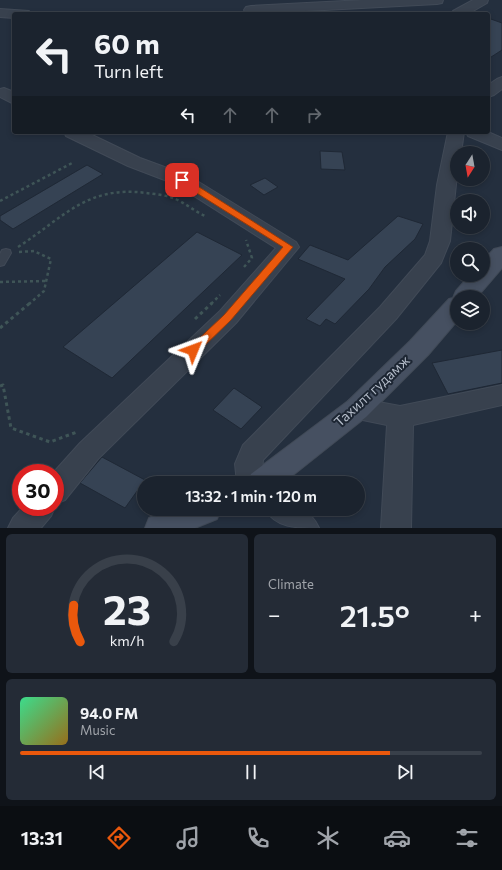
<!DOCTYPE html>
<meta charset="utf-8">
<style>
body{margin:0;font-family:Commissioner,sans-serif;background:#242b36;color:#f1f3f6;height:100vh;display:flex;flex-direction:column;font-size:15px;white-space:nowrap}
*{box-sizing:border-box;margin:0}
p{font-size:13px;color:#a0a4aa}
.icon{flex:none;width:22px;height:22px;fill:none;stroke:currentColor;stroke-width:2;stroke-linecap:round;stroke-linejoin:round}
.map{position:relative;height:528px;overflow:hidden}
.drawer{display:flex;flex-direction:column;gap:6px;padding:6px;background:#0f1319;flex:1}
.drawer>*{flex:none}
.hud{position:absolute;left:12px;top:12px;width:478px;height:122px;border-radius:4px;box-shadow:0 2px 6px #0003,0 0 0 1px #39404a;background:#1b232e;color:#f1f3f6;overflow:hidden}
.needle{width:26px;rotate:191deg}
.tools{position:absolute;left:450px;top:146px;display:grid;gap:8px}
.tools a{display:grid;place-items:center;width:40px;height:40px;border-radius:50%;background:#1b232e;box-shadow:0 2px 6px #0003,0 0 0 1px #39404a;font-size:20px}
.speed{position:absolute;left:12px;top:464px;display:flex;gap:8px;font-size:20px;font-weight:700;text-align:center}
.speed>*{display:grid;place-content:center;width:52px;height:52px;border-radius:50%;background:#1b232e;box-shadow:0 2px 6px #0003,0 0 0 1px #39404a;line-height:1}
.speed .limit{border:6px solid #d22;background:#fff;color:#111}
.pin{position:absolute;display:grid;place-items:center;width:34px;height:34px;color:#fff;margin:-17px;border-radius:8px;box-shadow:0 2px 6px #0006}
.me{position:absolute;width:44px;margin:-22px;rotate:46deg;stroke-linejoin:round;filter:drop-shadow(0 0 3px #0008)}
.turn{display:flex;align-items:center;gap:14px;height:84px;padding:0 16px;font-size:18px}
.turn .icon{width:52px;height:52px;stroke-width:2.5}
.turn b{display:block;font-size:28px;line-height:34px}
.lanes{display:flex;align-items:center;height:38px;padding:0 16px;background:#0003;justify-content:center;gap:20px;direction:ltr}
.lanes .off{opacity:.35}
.big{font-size:30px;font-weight:600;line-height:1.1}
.drawer .widget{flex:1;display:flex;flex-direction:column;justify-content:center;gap:6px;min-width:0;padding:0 14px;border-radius:6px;background:#242b36}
.drawer .dial{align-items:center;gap:0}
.dial svg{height:104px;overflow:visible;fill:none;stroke:#39404a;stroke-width:7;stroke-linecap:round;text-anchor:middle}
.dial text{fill:#f1f3f6;stroke:none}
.song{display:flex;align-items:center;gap:12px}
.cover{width:48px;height:48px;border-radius:6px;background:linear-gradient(135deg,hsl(150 70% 55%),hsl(40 70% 35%))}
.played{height:4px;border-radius:2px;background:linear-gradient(90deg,#ea580c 80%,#39404a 80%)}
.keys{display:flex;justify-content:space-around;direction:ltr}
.heat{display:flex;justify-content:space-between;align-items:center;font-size:22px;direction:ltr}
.drawer .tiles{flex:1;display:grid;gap:6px;grid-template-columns:1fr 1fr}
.widget:last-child{grid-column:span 2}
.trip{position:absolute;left:137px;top:476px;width:228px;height:40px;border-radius:20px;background:#1b232e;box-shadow:0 2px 6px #0003,0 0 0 1px #39404a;font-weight:600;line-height:40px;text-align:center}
.tabs{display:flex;height:64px;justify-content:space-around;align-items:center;background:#0b0e12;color:#a0a4aa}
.tabs .icon{width:28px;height:28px}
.tabs .active{color:#ea580c}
.tabs b{font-size:18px;color:#f1f3f6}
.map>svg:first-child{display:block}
.building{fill:#364354;stroke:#1f2835}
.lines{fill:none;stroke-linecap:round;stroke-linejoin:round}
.lane-casing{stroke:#414a57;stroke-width:2}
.street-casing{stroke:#414a57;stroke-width:2}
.secondary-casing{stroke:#414a57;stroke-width:2}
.path-far1{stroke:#3f5557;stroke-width:2.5;stroke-dasharray:3 3;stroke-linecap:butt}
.path{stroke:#3f5557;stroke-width:3;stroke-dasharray:3.5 3.5;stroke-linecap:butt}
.lane{fill:#38414e;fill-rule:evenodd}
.street{fill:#38414e;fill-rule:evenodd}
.secondary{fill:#465061;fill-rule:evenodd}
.route{fill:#ea580c;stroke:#983908}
.labels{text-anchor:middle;stroke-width:4;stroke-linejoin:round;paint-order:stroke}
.street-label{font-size:14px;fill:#b4bcc9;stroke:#1d2633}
</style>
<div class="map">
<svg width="502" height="528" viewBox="0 0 502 528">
<rect width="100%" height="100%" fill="#242f3e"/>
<!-- building -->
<path class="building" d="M488 18 502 23V50L488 59Z
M320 151 342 152 345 170 321 169Z
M87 165 103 174 13 229 0 220V216Z
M265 178 278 187 264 195 250 185Z
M398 216 423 224 415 239 385 267 369 289 335 324 326 319 320 326 306 319 345 279 298 259 310 245 348 260Z
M197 232 242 255 112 378 63 347Z
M502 350V383L448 394 432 363Z
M234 388 262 407 241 429 213 410Z
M102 457 145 480 125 508 80 483Z"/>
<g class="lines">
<!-- lane casing -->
<g class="lane-casing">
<path id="lane" d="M6 249 10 250 11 253 4 265 0 266V254L2 250Z"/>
</g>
<!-- street casing -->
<g class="street-casing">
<path id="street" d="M364 0H443L442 3 437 4 251 14 246 13 244 10 246 7 251 6Z
M473 0H488L487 3 468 14H451L453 11Z
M0 9 29 11 31 14H14V18L0 17Z
M502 77V89L494 95 488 97V85L497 79Z
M4 88 14 92V104L0 97V89Z
M64 132H86L140 158 189 176 296 242 299 247 236 323 98 459 65 500 55 504V473H53L80 443 220 311 276 248 175 184 128 166 66 136Z
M448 132H464L461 153H457V175L450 241 441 263 396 319 263 460 262 471 265 483H237L235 464 243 445 380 307 425 255 430 241 437 185Z
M466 132H488L502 138V150L468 136Z
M502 385V405L413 425 411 528H381L387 425 348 417 344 409 348 401 357 398 400 406Z
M23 507H55L51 516 41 528H8L13 518Z
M265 509C288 509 308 503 319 528 295 528 276 528 265 509Z"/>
</g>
<!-- secondary casing -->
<g class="secondary-casing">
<path id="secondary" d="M502 247V268L477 297H457V321L428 355 366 417 283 483H247L251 474 348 401 410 341 449 299 453 298 456 291 470 275H483V261L494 249Z
M171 509H221L217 519 195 528H145L149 518Z"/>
</g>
<!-- path-far1 -->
<path class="path-far1" d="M0 201 74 162
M18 247C63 218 87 185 146 193 155 194 165 195 173 198 184 202 194 211 205 216
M19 252 34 251 51 259 44 291 29 304
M244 267 252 258 246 240
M0 282 47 281
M211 304 220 295"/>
<!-- path -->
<path class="path" d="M195 319 212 303
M0 328 30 303
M0 386 3 385 11 428 50 442 77 432"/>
<!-- lane -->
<use href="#lane" class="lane"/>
<!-- street -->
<use href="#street" class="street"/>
<!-- secondary -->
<use href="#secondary" class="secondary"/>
</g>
<!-- route -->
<path class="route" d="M179 178H185L293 247 231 320 197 353H190L188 350 190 347 224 315 283 247 179 182Z"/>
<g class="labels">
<!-- street labels -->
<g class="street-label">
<text transform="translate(372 391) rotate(-43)" y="5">Тахилт гудамж</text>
</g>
</g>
</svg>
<div class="tools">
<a><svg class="needle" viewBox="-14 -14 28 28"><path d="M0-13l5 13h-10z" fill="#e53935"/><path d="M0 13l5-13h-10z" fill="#a0a4aa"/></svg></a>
<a><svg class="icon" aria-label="sound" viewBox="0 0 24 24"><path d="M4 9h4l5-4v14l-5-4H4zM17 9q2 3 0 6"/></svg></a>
<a><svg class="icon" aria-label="search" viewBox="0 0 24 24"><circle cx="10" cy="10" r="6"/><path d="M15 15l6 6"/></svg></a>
<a><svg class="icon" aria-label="layers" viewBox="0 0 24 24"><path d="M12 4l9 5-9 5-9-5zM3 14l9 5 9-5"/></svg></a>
</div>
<div class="speed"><div class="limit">30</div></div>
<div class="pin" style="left:182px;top:180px;background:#d93025"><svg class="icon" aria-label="arrive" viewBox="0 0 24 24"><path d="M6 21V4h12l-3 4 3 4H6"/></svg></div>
<svg class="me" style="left:193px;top:350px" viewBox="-20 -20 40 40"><path d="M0-17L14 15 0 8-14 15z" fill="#ea580c" stroke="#fff" stroke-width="4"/></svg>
<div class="trip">13:32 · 1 min · 120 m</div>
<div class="hud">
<div class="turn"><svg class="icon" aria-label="left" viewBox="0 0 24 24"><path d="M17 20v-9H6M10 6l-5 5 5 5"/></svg><div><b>60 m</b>Turn left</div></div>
<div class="lanes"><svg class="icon" aria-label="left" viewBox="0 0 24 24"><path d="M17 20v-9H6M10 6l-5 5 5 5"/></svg><svg class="icon off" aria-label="ahead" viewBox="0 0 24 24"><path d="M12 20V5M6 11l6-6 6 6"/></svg><svg class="icon off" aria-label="ahead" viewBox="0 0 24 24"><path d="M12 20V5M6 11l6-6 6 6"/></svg><svg class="icon off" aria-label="right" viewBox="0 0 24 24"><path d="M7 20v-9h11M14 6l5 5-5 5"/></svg></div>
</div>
</div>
<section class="drawer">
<div class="tiles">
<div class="widget dial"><svg viewBox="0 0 100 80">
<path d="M14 69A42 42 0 1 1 86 69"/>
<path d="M14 69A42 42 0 0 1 9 41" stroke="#ea580c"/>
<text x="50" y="56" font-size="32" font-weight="700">23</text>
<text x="50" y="72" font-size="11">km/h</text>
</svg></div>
<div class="widget"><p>Climate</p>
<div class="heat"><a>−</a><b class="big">21.5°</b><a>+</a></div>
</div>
<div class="widget">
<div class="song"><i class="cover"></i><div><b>94.0 FM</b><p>Music</p></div></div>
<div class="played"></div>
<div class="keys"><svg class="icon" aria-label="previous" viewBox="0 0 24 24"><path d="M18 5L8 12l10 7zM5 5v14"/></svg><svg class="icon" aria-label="pause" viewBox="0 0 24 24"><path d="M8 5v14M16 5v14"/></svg><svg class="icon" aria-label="next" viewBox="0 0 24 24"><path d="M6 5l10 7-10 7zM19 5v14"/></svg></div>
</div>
</div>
</section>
<nav class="tabs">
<b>13:31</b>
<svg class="icon active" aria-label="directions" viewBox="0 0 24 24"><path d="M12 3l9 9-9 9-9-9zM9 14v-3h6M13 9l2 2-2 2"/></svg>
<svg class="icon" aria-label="music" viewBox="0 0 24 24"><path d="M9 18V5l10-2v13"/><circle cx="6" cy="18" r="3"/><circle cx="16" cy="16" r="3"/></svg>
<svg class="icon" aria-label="phone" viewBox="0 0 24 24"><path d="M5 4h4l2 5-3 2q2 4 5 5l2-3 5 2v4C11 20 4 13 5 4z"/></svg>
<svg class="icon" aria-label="climate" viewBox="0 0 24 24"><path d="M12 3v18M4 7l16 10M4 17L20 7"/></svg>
<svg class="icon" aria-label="car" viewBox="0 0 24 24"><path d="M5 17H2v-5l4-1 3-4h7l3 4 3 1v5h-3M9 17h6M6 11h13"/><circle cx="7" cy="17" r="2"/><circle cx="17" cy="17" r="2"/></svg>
<svg class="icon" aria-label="filters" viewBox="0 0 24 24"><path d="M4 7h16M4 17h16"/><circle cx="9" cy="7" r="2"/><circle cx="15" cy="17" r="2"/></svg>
</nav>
